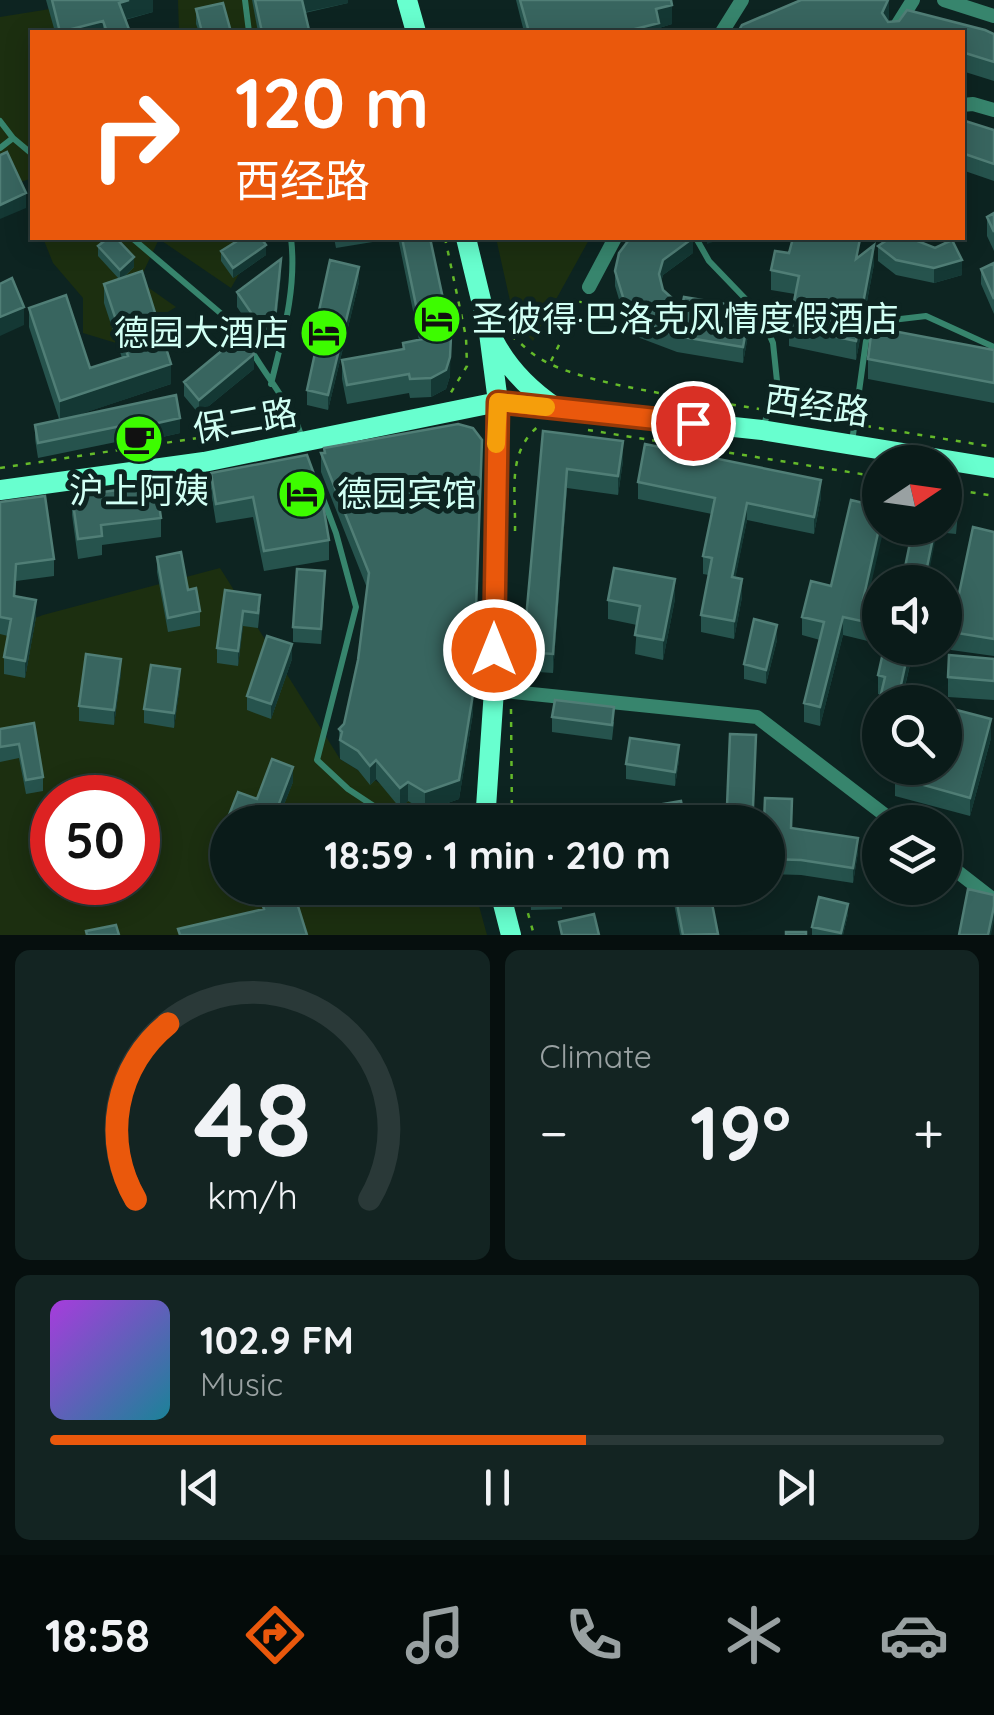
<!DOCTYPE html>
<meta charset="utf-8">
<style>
body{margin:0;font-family:Quicksand,"Noto Sans SC",sans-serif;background:#132422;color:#f1f3f6;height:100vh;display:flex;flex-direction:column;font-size:38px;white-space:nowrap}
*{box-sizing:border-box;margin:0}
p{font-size:32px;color:#99a1a2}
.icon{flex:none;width:55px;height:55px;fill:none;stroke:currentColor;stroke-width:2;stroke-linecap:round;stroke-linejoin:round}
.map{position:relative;height:935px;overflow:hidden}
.drawer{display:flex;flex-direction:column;gap:15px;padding:15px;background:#060f0e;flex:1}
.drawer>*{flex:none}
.hud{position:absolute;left:30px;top:30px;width:935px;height:210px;border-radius:0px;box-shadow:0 5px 25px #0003,0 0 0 2px #2a3938;background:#ea580c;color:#fff;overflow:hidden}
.needle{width:65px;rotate:77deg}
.buttons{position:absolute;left:862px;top:445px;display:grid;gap:20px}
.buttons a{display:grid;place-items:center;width:100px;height:100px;border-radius:50%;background:#0a1b19;box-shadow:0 5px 25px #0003,0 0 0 2px #2a3938;font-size:50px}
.speed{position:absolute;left:30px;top:775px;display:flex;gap:20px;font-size:50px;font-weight:700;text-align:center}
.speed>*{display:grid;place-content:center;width:130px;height:130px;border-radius:50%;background:#0a1b19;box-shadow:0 5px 25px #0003,0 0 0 2px #2a3938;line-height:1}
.speed .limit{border:15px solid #d22;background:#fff;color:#111}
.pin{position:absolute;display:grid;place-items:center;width:85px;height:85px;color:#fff;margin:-42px;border:5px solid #fff;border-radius:50%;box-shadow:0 2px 10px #0007}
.me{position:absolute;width:110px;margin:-55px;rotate:0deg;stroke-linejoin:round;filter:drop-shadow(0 0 8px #0008)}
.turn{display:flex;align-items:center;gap:35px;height:210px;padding:0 40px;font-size:45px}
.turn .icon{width:130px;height:130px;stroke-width:2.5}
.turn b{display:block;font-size:70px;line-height:85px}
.big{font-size:75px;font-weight:800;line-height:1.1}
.drawer .tile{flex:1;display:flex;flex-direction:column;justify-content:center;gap:15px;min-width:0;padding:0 35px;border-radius:15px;background:#132422}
.drawer .dial{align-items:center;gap:0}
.dial svg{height:260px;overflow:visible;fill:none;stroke:#2a3938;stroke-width:7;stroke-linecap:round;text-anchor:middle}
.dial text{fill:#f1f3f6;stroke:none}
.song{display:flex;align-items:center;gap:30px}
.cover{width:120px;height:120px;border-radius:15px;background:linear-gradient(135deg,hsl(280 70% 55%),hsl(190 70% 35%))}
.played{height:10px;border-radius:5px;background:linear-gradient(90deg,#ea580c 60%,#2a3938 60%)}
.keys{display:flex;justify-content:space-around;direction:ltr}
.heat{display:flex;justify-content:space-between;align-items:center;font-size:55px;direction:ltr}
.drawer .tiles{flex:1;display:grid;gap:15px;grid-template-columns:1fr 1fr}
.tile:last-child{grid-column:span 2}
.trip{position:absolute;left:210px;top:805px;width:575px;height:100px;border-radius:50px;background:#0a1b19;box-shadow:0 5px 25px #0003,0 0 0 2px #2a3938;font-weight:800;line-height:100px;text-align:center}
.dock{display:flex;height:160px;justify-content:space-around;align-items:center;background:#040b0a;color:#99a1a2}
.dock .icon{width:70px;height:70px}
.dock .selected{color:#ea580c}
.dock b{font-size:45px;color:#f1f3f6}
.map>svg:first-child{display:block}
.green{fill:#1c2f10;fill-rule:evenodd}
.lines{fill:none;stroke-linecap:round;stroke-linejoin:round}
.path{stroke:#64ba2a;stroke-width:2.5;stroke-dasharray:5 8;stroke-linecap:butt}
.lane{stroke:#37856d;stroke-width:6}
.street{stroke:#37856d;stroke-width:14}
.secondary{stroke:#68ffcf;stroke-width:20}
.wall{fill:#26534d}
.shaded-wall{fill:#143834}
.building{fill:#38655f;stroke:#507e76;stroke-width:2.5}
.route-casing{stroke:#983908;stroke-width:25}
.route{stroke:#ea580c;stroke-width:18}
.slow{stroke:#f59e0b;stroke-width:18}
.labels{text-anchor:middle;stroke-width:10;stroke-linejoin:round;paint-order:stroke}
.poi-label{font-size:35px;fill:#d1fff4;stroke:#0d2421;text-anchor:start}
.street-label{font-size:35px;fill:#d1fff4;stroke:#0d2421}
</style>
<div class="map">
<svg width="994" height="935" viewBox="0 0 994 935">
<rect width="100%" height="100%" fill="#0d2421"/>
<!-- green -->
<path class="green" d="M178 0H259L267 32H179Z
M50 9 63 32H32V178L2 189 0 195V17Z
M43 238H239L247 260 231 288 159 239 139 281 176 307 116 343 83 333V298L53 263Z
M496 238H590L533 341 515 323Z
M220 568 340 759 443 822H228V888H474L487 935H0V631L43 615ZM52 798H138V882H52Z"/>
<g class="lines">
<!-- path -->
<path class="path" d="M445 238 466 337 467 366 450 394
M511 336C520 342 527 350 536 356 579 386 704 399 759 409
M551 361 581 301
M777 412 843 422
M866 426 994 447
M588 430 880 477
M0 468 283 425
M945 488 994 496
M515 531C516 490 506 451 541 424
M511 709 512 822
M521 888 534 935"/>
<!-- lane -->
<path class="lane" d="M245 0 249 32
M0 121 13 138 32 154
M0 148 13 138
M132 238 238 328 244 337
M696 238 709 261 761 315 773 343 777 381 764 425
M250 348C265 375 298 414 302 440
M271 384C283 335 297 288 291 238
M852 442 866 341 892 320 926 316 994 347
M318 485 336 533 356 607 317 760 348 789 398 822"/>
<!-- street -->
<path class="street" d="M944 0 994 16
M722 32 742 0
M893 32 913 0
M962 105 973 104 994 110
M589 287 615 238
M494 690 757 717 894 822
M945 862 994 900"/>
<!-- secondary -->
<path class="secondary" d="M407 0 416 32
M466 238 489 333 498 402 494 690 485 822
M494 341C508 368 530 390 555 407
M0 490 204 462 498 402 762 430 994 468
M499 888 511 935"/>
</g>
<!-- wall -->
<path class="wall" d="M46 0H153V12L125 20 130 32H55Z
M252 0H348V3L305 13 309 32H258Z
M516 0H671L672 24 659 28V32H524Z
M196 9 231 32H199L196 24Z
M889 19 888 21 994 34V81L962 71V32H738Z
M962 120 994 130V181L962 170Z
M994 213V251L987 236V217Z
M334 238H397L336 248Z
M398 238H430L450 376 446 389 431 397 410 398 409 393 347 404 342 379V360L403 349V343L419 340Z
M98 246 134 267 123 278 171 384 71 417 180 433 122 446 121 441 38 458 35 439V425L59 419 29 327V308L90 368 122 358 104 303V284L119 279 98 256Z
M878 246 962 275 934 283 896 275 878 261Z
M221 251 266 255 233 278 221 261Z
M693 253 663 275 661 282 663 290 682 307 750 324 743 363 677 352 640 338 627 326 615 286V271Z
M789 253 860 256 874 264 856 360 789 346V327L795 294 771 290V270Z
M994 263V314L981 284V269Z
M281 274 275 332 256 335 237 307V292Z
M359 282 328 410 307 405V390L317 344 315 343V329Z
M994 350V403L868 379V359Z
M254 369 199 414 184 396V382Z
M543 431 623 461 618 495 567 488 553 673 523 671V652Z
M324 448 473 713 459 799 425 811 408 801 400 808 376 779 370 785 358 770 340 759 339 729 344 724 358 660 367 588 321 472V453H324Z
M211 473 329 540V560L264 571 253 517 216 523 211 492Z
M638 482 821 497 814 534 747 520 735 578 742 597 734 639 701 632V615L709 575 703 574V556L712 514 638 499Z
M72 496 161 518V537L102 545V555L78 559 72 515Z
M945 496 958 513 956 534 899 528H945Z
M0 502 54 559V576L16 581 15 597 36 617 25 678 4 674V657L8 636 0 634Z
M994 532V656L951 650V632Z
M157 557 188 590 200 611V626L168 632 157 572Z
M325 586 321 644 293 642V627Z
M225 590 260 609 258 628 243 626 238 666 217 663V648Z
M675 599 663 660 635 654 637 625 608 619V600Z
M867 601 880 604V644L843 635 820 726 804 722V703L820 640 802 635V617Z
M777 640 766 684 744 679V664Z
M914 648 903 695 880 702V753L872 751V732L881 695 878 694V675Z
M292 659 271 719 247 710V696Z
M994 659V700L948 697V677Z
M121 673 114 725 79 721V706Z
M180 684 174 728 144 723V709Z
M552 717 614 722 612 740 552 732Z
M34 723 43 777V791L26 794 19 758 0 762V729Z
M991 738 970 816 895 796V777Z
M756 750 753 822 727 820V806Z
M679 760 675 786 626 779V764Z
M293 782 277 822H229V815L257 799Z
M44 815H52V878H46Z
M768 822 791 828 858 852 853 883 801 875 768 874Z
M345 888H379L364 905 345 890Z
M530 888H562V909L531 910Z
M649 888H696L718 935H680L672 893 650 897Z
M848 914 843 935H812V927Z"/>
<!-- shaded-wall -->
<path class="shaded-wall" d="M129 0H153V12L119 21V3Z
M301 0H348V3L301 13Z
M889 0V19L882 32V13Z
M672 5V24L659 28V32H623L656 9Z
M103 21V32H60Z
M26 193V208L0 219V205Z
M693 238V253L663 275 659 290V274L663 260Z
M707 238H724L707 244Z
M266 245V255L233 278V268Z
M874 245V264L856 360V341Z
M134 257V267L120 280V270Z
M281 259V274L275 332V317Z
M962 260V275L934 283V268Z
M359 267V282L328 410V395Z
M24 307V325L0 336V317Z
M750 308V324L743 363V347Z
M451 336 450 376 446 389 431 397V378Z
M254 354V369L199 414V400Z
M171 364V384L60 421V401Z
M180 418V433L122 446V431Z
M623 441V461L618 495V476Z
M482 459 473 713 459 799 425 811V792Z
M567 469V488L553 673V654Z
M821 480V497L814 534V517Z
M747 503V520L732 595V577Z
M880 528H884L863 619V600Z
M935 528H937V532L927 582H924Z
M675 579V599L663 660V640Z
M742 579V597L734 639V621Z
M36 600V617L25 678V661Z
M243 611V626L238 666V651Z
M843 617V635L820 726V707Z
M777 625V640L766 684V670Z
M292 644V659L271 719V704Z
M909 648H914L901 702 899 694Z
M121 659V673L114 725V710Z
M180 669V684L174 728V713Z
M991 719V738L970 816V798Z
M679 745V760L675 786V772Z
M376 760V779L370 785V766Z
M293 767V782L277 822H272Z
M408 782V801L400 808V788Z
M858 838V852L853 883V868Z
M367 888H379L364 905V891Z
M848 904V914L843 935H841Z
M994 906V921L991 935H988Z"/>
<!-- building -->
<path class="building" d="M52 0H129L119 3 130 32H107L103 21 60 32Z
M255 0H302L309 30 297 32H262Z
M520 0H671L672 5 656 9 659 23 623 32H529Z
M801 0H888L882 13 888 22 899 21 907 10 985 30 994 34V62L962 52V32H889L890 31 887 32H738L742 25Z
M223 3 231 32H202L196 9Z
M962 120 994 130V164L962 153Z
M7 152 26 193 0 205V155Z
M994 213V232L987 217Z
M108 238H116L134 257 120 270 98 246Z
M242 238H261L266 245 233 268 221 251Z
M402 238H430L451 336 450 357 446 370 431 378 410 379 409 374 347 385 342 360 404 349 403 343 423 339Z
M634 238H693L663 260 659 274 663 290 682 307 684 297 750 308 743 347 677 336 640 322 627 310 615 271 619 253 628 241Z
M793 238 860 239 856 259 874 245 856 341 789 327 799 276 771 270 775 251 789 253Z
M890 238H910L935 248 952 240 962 260 934 268 896 260 878 246Z
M281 259 275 317 256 320 237 292Z
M330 260 359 267 328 395 307 390 320 330 315 329Z
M994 263V299L981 269Z
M142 271 171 364 60 401 29 308 66 295 90 368 128 356 104 284Z
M12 278 24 307 0 317V284Z
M872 327 994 350V383L868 359Z
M242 334 254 354 199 400 184 382Z
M176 395 180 418 122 431 121 426 38 443 35 425Z
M458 424 473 428 482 440 473 694 459 780 425 792 408 782 400 788 376 760 370 766 358 751 340 740 342 732 339 729 344 724 358 660 369 573 321 453H325L324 448Z
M543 431 623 441 618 476 567 469 553 654 523 652Z
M645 444 821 480 814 517 747 503 732 577 742 579 734 621 701 615 712 558 703 556 715 498 638 482Z
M307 455 321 493 329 540 264 551 253 497 216 504 211 473Z
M156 485 161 518 101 525 102 536 78 539 72 496Z
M45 496 54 559 16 564 14 596 36 600 25 661 4 657 11 619 0 617V502Z
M945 496 958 498 956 519 945 518Z
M851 500 880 507V524L863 600 880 604V625L843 617 820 707 804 703 824 622 802 617 811 581 831 586Z
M973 527 994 532V639L951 632Z
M913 528H935L924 582H902Z
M181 552 188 590 196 588 200 611 168 618 157 557Z
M614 568 675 579 663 640 635 635 640 606 608 600Z
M297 569 325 571 321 629 293 627Z
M225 590 260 595 258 613 243 611 238 651 217 648Z
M754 619 777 625 766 670 744 664Z
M267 636 292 644 271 704 247 696Z
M884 648H909L899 694 930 702H880V734L872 732 885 677 878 675Z
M86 654 121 659 114 710 79 706Z
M949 655 994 659V681L948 677Z
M151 665 180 669 174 713 144 709Z
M555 700 614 707 612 725 552 717Z
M945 707 991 719 970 798 895 777 898 768H945Z
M34 723 43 777 26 780 19 744 0 747V729Z
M730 734 756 735 753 807 727 806Z
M630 738 679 745 675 772 626 764Z
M272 759 293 767 272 822H248L229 815 238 792 257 799Z
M765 798 792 799 791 828 858 838 853 868 801 860 768 859V822H764Z
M681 801 685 822H624L622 811Z
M44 815H52V863L46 864Z
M530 888H562V894L531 896Z
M674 888H696V889L709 888 718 934 683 935Z
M968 889 994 895V906L988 935H959Z
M293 890 307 935H180L178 929 264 909 261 900Z
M819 897 848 904 841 933 812 927Z
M594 914 599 935H562L559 922Z
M116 925 119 935H87L86 931Z
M786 932H806V935H786Z"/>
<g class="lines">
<!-- route casing -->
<g class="route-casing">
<path id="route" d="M494 650 498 402 693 423"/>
</g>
<!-- route -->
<use href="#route" class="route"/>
<!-- slow -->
<path class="slow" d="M496 444 498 402 546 407"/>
</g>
<!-- icons -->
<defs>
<g id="hotel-disc" transform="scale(2.5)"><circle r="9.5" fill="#3dfc00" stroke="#0d2421"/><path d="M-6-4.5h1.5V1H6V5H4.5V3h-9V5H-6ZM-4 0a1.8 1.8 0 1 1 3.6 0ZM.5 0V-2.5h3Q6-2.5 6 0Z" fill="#111"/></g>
<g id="cafe-disc" transform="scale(2.5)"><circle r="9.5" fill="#3dfc00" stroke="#0d2421"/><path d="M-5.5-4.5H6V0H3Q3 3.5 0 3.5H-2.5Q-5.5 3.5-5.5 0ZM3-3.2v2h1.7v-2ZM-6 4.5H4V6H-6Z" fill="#111"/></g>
</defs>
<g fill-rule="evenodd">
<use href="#hotel-disc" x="437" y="319"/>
<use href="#hotel-disc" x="324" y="333"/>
<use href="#cafe-disc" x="139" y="439"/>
<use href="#hotel-disc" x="302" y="494"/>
</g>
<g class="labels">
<!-- poi labels -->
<g class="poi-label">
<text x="472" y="331">圣彼得·巴洛克风情度假酒店</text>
<text x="289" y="345" text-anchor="end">德园大酒店</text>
<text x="139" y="503" text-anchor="middle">沪上阿姨</text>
<text x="337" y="506">德园宾馆</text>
</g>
<!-- street labels -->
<g class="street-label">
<text transform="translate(817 406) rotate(8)" y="12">西经路</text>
<text transform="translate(245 421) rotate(-10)" y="12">保二路</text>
</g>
</g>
</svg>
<div class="buttons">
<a><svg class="needle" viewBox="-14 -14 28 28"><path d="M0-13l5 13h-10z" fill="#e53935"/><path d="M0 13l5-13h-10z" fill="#99a1a2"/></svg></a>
<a><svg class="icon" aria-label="sound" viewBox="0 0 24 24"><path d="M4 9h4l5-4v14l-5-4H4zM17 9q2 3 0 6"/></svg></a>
<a><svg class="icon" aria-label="search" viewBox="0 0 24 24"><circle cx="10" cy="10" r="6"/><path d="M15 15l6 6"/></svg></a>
<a><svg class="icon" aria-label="layers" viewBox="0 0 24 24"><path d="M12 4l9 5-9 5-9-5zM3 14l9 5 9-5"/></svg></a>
</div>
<div class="speed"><div class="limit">50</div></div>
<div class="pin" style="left:693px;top:423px;background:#d93025"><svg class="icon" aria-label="arrive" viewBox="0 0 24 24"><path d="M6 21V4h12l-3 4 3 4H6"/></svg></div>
<svg class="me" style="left:494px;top:650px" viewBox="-20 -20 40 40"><circle r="17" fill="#ea580c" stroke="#fff" stroke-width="3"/><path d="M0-11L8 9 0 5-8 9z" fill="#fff"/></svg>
<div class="trip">18:59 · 1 min · 210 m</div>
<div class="hud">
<div class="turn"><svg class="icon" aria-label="right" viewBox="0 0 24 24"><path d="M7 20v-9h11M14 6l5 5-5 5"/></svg><div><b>120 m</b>西经路</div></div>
</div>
</div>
<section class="drawer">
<div class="tiles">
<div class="tile dial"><svg viewBox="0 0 100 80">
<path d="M14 69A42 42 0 1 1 86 69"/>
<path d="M14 69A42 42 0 0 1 24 15" stroke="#ea580c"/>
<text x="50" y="56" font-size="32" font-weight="700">48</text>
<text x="50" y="72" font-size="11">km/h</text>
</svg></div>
<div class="tile"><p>Climate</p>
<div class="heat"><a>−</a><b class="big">19°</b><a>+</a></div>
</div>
<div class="tile">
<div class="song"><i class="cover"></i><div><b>102.9 FM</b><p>Music</p></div></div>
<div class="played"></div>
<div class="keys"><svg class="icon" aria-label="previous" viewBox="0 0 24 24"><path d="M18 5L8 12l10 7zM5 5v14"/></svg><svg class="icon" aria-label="pause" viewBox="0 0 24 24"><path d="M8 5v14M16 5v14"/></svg><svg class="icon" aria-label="next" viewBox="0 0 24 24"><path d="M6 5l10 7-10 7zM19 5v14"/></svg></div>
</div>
</div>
</section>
<nav class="dock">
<b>18:58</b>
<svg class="icon selected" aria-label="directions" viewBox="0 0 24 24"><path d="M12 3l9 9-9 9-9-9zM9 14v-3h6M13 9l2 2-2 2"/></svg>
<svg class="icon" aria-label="music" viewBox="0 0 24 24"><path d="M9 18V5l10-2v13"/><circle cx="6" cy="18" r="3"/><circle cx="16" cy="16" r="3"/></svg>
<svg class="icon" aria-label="phone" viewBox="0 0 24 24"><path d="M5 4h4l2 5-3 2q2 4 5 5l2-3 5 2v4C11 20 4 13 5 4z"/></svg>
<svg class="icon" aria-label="climate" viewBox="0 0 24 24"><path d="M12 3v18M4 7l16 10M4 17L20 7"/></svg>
<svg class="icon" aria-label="car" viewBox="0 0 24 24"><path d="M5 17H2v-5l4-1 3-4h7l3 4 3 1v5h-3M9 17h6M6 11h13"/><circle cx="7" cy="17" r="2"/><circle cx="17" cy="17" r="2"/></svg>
</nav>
